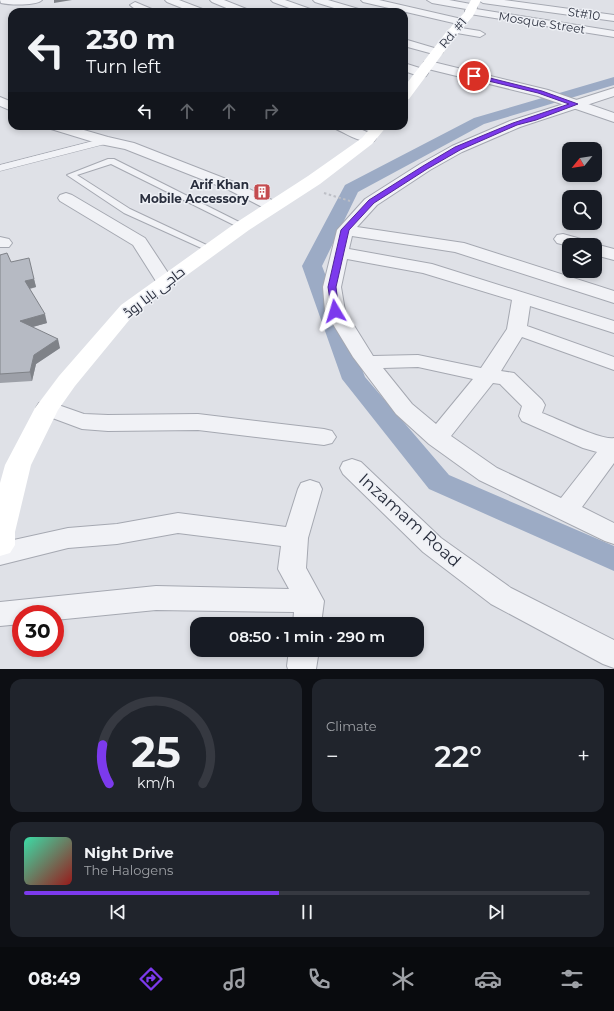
<!DOCTYPE html>
<meta charset="utf-8">
<style>
body{margin:0;font-family:Montserrat,Cairo,sans-serif;background:#20242c;color:#f1f3f6;height:100vh;display:flex;flex-direction:column;font-size:15px;white-space:nowrap}
*{box-sizing:border-box;margin:0}
p{font-size:13px;color:#9ea1a6}
.icon{flex:none;width:22px;height:22px;fill:none;stroke:currentColor;stroke-width:2;stroke-linecap:round;stroke-linejoin:round}
.map{position:relative;height:669px;overflow:hidden}
.side{display:flex;flex-direction:column;gap:10px;padding:10px;background:#0d0f14;flex:1}
.side>*{flex:none}
.hud{position:absolute;left:8px;top:8px;width:400px;height:122px;border-radius:12px;box-shadow:0 2px 6px #0003;background:#171b24;color:#f1f3f6;overflow:hidden}
.needle{width:26px;rotate:240deg}
.fabs{position:absolute;left:562px;top:142px;display:grid;gap:8px}
.fabs a{display:grid;place-items:center;width:40px;height:40px;border-radius:8px;background:#171b24;box-shadow:0 2px 6px #0003;font-size:20px}
.speed{position:absolute;left:12px;top:605px;display:flex;gap:8px;font-size:20px;font-weight:700;text-align:center}
.speed>*{display:grid;place-content:center;width:52px;height:52px;border-radius:50%;background:#171b24;box-shadow:0 2px 6px #0003;line-height:1}
.speed .limit{border:6px solid #d22;background:#fff;color:#111}
.pin{position:absolute;display:grid;place-items:center;width:34px;height:34px;color:#fff;margin:-17px;border:2px solid #fff;border-radius:50%;box-shadow:0 1px 4px #0007}
.me{position:absolute;width:44px;margin:-22px;rotate:353deg;stroke-linejoin:round;filter:drop-shadow(0 0 3px #0008)}
.turn{display:flex;align-items:center;gap:14px;height:84px;padding:0 12px;font-size:18px}
.turn .icon{width:52px;height:52px;stroke-width:2.5}
.turn b{display:block;font-size:28px;line-height:34px}
.lanes{display:flex;align-items:center;height:38px;padding:0 12px;background:#0003;justify-content:center;gap:20px;direction:ltr}
.lanes .off{opacity:.35}
.big{font-size:30px;font-weight:600;line-height:1.1}
.side .widget{flex:1;display:flex;flex-direction:column;justify-content:center;gap:6px;min-width:0;padding:0 14px;border-radius:12px;background:#20242c}
.side .dial{align-items:center;gap:0}
.dial svg{height:104px;overflow:visible;fill:none;stroke:#363941;stroke-width:7;stroke-linecap:round;text-anchor:middle}
.dial text{fill:#f1f3f6;stroke:none}
.song{display:flex;align-items:center;gap:12px}
.cover{width:48px;height:48px;border-radius:6px;background:linear-gradient(135deg,hsl(160 70% 55%),hsl(0 70% 35%))}
.played{height:4px;border-radius:2px;background:linear-gradient(90deg,#7c3aed 45%,#363941 45%)}
.keys{display:flex;justify-content:space-around;direction:ltr}
.heat{display:flex;justify-content:space-between;align-items:center;font-size:22px;direction:ltr}
.side .tiles{flex:1;display:grid;gap:10px;grid-template-columns:1fr 1fr}
.widget:last-child{grid-column:span 2}
.trip{position:absolute;left:190px;top:617px;width:234px;height:40px;border-radius:12px;background:#171b24;box-shadow:0 2px 6px #0003;font-weight:600;line-height:40px;text-align:center}
.dock{display:flex;height:64px;justify-content:space-around;align-items:center;background:#090b0e;color:#9ea1a6}
.dock .icon{width:28px;height:28px}
.dock .current{color:#7c3aed}
.dock b{font-size:18px;color:#f1f3f6}
.map>svg:first-child{display:block}
.lines{fill:none;stroke-linecap:round;stroke-linejoin:round}
.canal{fill:#9cabc5;fill-rule:evenodd}
.service-casing{stroke:#a5a8b1;stroke-width:2}
.pedestrian-casing{stroke:#a5a8b1;stroke-width:1}
.minor-casing{stroke:#a5a8b1;stroke-width:2}
.tertiary-casing{stroke:#a5a8b1;stroke-width:2}
.path{stroke:#bdbfc6;stroke-width:2;stroke-dasharray:2.5 2.5;stroke-linecap:butt}
.service{fill:#f1f2f6;fill-rule:evenodd}
.pedestrian{fill:#f1f2f6;fill-rule:evenodd}
.minor{fill:#f1f2f6;fill-rule:evenodd}
.tertiary{fill:#f1f2f6;fill-rule:evenodd}
.secondary{fill:#fff;fill-rule:evenodd}
.wall{fill:#9da0a8}
.shaded-wall{fill:#7f8288}
.building{fill:#b6bac3;stroke:#7f8288}
.route{fill:#7c3aed;stroke:#51269a}
.labels{text-anchor:middle;stroke-width:3;stroke-linejoin:round;paint-order:stroke}
.far-street-label{font-size:12px;fill:#292e3d;stroke:#eef0f5}
.far-poi-label{font-size:12px;font-weight:bold;fill:#292e3d;stroke:#eef0f5;text-anchor:end}
.street-label{font-size:14px;fill:#292e3d;stroke:#eef0f5}
.near-street-label{font-size:17px;fill:#292e3d;stroke:#eef0f5}
</style>
<div class="map">
<svg width="614" height="669" viewBox="0 0 614 669">
<rect width="100%" height="100%" fill="#dfe1e7"/>
<g class="lines">
<!-- canal -->
<path class="canal" d="M614 77V85L484 124 358 192 322 266 365 377 449 475 614 546V571L429 489 342 379 302 266 345 185 474 118Z"/>
<!-- service casing -->
<g class="service-casing">
<path id="service" d="M108 159H114L247 226 246 228H240L111 164 77 175 130 209 215 249 211 252 208 251 124 213 67 175Z"/>
</g>
<!-- pedestrian casing -->
<g class="pedestrian-casing">
<path id="pedestrian" d="M105 138 110 141 109 143 0 171V165Z"/>
</g>
<!-- minor casing -->
<g class="minor-casing">
<path id="minor" d="M0 0H42C36 6 9 5 1 3Z
M165 0H179L205 10 206 12H192L167 2Z
M210 0H224L249 10 250 12H236L212 2Z
M271 0H285L313 10 314 12H300L273 2Z
M313 0H328L362 10 363 12H347L315 2Z
M361 0H379L466 20 467 22 462 25 363 2Z
M427 0H449L476 5 477 7 476 9 614 31V37L470 14 466 13 465 11 466 9 432 3Z
M478 0H504L614 15V21L483 3Z
M135 2 154 10 155 12C146 12 137 12 130 5Z
M455 27 480 31 485 34 480 37 451 32 450 30 451 28Z
M404 39 441 50 443 52 441 54 437 55 404 46Z
M404 63 426 70 428 73 426 76 422 77 404 71Z
M614 88V96L520 127 462 152 430 170 377 205 357 227 464 243 614 291V303L455 252 352 236 349 249 432 264 614 321V333L530 306 527 326 614 357V370L522 337 501 371 514 373 542 400 545 405 542 413C556 418 602 441 614 438V463L582 507 614 523V544L605 541 479 480 429 444 396 414 353 357 325 311 323 287 337 230 365 199 420 164 452 146 510 121ZM347 259 423 273 512 300 507 329 481 368 418 355 373 356 345 311 341 287ZM418 367 473 379 436 424 412 404 383 368ZM493 383 500 384 522 406 519 416 522 421 583 448 597 452 561 498 497 468 451 436Z
M0 97 12 102V111L0 106Z
M49 126H70L108 137 134 143 239 184 278 203 280 206 278 209 272 211 266 209 229 190 125 149 100 144 51 129Z
M334 126H353L374 135 376 138 374 141C362 144 347 134 336 129Z
M66 193 72 195 145 238 174 282 171 286 165 288 159 286 133 245 60 201 58 198 60 195Z
M563 234 588 241 591 245 595 244 614 249V260L595 255V245H569V246L557 243 554 239 557 235Z
M0 237 9 239 12 243 9 247H0Z
M47 401 84 414 108 415 198 414 324 429 332 431 336 437 332 443 324 445 198 430 108 431 82 429 39 413 36 408 39 403Z
M352 459 361 462 441 538 511 588 614 640V668L603 664 491 604 423 552 343 474 340 468 343 462Z
M310 480 319 483 322 489 308 538 306 568 324 601 321 624H293L294 612 156 610 55 620V614H21V624L0 626V602L156 586 289 589 278 569 281 546 178 533 117 544 68 548 0 565V543L68 528 117 524 178 513 286 527 298 489 301 483Z
M289 650H319L316 669H288L287 666Z"/>
</g>
<!-- tertiary casing -->
<g class="tertiary-casing">
<path id="tertiary" d="M429 61 548 90 614 113V122L538 96 424 68 423 65 424 62Z"/>
</g>
<!-- path -->
<path class="path" d="M324 193 350 201"/>
<!-- service -->
<use href="#service" class="service"/>
<!-- pedestrian -->
<use href="#pedestrian" class="pedestrian"/>
<!-- minor -->
<use href="#minor" class="minor"/>
<!-- tertiary -->
<use href="#tertiary" class="tertiary"/>
<!-- secondary -->
<path class="secondary" d="M471 0H481L473 16 455 37 409 99 404 100V87L447 31 464 13Z
M372 126H387L372 144 320 184 249 230 135 313 75 386 58 410 31 465 15 532V545L10 553 0 556V483L5 465 35 408 59 376 121 305 237 222 308 176 362 138Z"/>
</g>
<!-- wall -->
<path class="wall" d="M0 255 11 262 34 279 36 287 30 289 47 323 32 327 60 348 36 364 32 381 0 383Z"/>
<!-- shaded-wall -->
<path class="shaded-wall" d="M54 0H72L54 3Z
M34 279 36 287 27 289 25 281Z
M45 314 47 323 22 330 20 321Z
M58 339 60 348 36 364 32 381 30 372 34 355Z"/>
<!-- building -->
<path class="building" d="M7 253 11 262 29 258 34 279 25 281 45 314 20 321 58 339 34 355 30 372 0 374V255Z"/>
<!-- route -->
<path class="route" d="M474 74 542 91 578 104 536 120 517 125 460 150 427 169 374 203 349 230 336 287 339 311 338 313H332L328 287 341 230 369 200 423 166 455 147 513 123 569 104 538 93 472 77 471 76Z"/>
<!-- icons -->
<defs>
<g id="building-square" transform="scale(0.9)"><rect x="-9" y="-9" width="18" height="18" rx="4" fill="#c44b4f" stroke="#eef0f5"/><path d="M-4-6H4V6H1V3H-1V6H-4ZM-2.5-4.3h1.7v1.8h-1.7ZM.8-4.3h1.7v1.8H.8ZM-2.5-1h1.7V.8h-1.7ZM.8-1h1.7V.8H.8Z" fill="#fff"/></g>
</defs>
<g fill-rule="evenodd">
<use href="#building-square" x="262" y="192"/>
</g>
<g class="labels">
<!-- far-street labels -->
<g class="far-street-label">
<text transform="translate(584 14) rotate(8)" y="4">St#10</text>
<text transform="translate(542 23) rotate(9)" y="4">Mosque Street</text>
<text transform="translate(453 33) rotate(-50)" y="4">Rd. #1</text>
</g>
<!-- far-poi labels -->
<g class="far-poi-label">
<text x="249" y="189">Arif Khan<tspan x="249" dy="14">Mobile Accessory</tspan></text>
</g>
<!-- street labels -->
<g class="street-label">
<text transform="translate(154 292) rotate(-38)" y="5">حاجی بابا روڈ</text>
</g>
<!-- near-street labels -->
<g class="near-street-label">
<text transform="translate(410 520) rotate(42)" y="6">Inzamam Road</text>
</g>
</g>
</svg>
<div class="fabs">
<a><svg class="needle" viewBox="-14 -14 28 28"><path d="M0-13l5 13h-10z" fill="#e53935"/><path d="M0 13l5-13h-10z" fill="#9ea1a6"/></svg></a>
<a><svg class="icon" aria-label="search" viewBox="0 0 24 24"><circle cx="10" cy="10" r="6"/><path d="M15 15l6 6"/></svg></a>
<a><svg class="icon" aria-label="layers" viewBox="0 0 24 24"><path d="M12 4l9 5-9 5-9-5zM3 14l9 5 9-5"/></svg></a>
</div>
<div class="speed"><div class="limit">30</div></div>
<div class="pin" style="left:474px;top:76px;background:#d93025"><svg class="icon" aria-label="arrive" viewBox="0 0 24 24"><path d="M6 21V4h12l-3 4 3 4H6"/></svg></div>
<svg class="me" style="left:335px;top:311px" viewBox="-20 -20 40 40"><path d="M0-17L14 15 0 8-14 15z" fill="#7c3aed" stroke="#fff" stroke-width="4"/></svg>
<div class="trip">08:50 · 1 min · 290 m</div>
<div class="hud">
<div class="turn"><svg class="icon" aria-label="left" viewBox="0 0 24 24"><path d="M17 20v-9H6M10 6l-5 5 5 5"/></svg><div><b>230 m</b>Turn left</div></div>
<div class="lanes"><svg class="icon" aria-label="left" viewBox="0 0 24 24"><path d="M17 20v-9H6M10 6l-5 5 5 5"/></svg><svg class="icon off" aria-label="ahead" viewBox="0 0 24 24"><path d="M12 20V5M6 11l6-6 6 6"/></svg><svg class="icon off" aria-label="ahead" viewBox="0 0 24 24"><path d="M12 20V5M6 11l6-6 6 6"/></svg><svg class="icon off" aria-label="right" viewBox="0 0 24 24"><path d="M7 20v-9h11M14 6l5 5-5 5"/></svg></div>
</div>
</div>
<section class="side">
<div class="tiles">
<div class="widget dial"><svg viewBox="0 0 100 80">
<path d="M14 69A42 42 0 1 1 86 69"/>
<path d="M14 69A42 42 0 0 1 9 39" stroke="#7c3aed"/>
<text x="50" y="56" font-size="32" font-weight="700">25</text>
<text x="50" y="72" font-size="11">km/h</text>
</svg></div>
<div class="widget"><p>Climate</p>
<div class="heat"><a>−</a><b class="big">22°</b><a>+</a></div>
</div>
<div class="widget">
<div class="song"><i class="cover"></i><div><b>Night Drive</b><p>The Halogens</p></div></div>
<div class="played"></div>
<div class="keys"><svg class="icon" aria-label="previous" viewBox="0 0 24 24"><path d="M18 5L8 12l10 7zM5 5v14"/></svg><svg class="icon" aria-label="pause" viewBox="0 0 24 24"><path d="M8 5v14M16 5v14"/></svg><svg class="icon" aria-label="next" viewBox="0 0 24 24"><path d="M6 5l10 7-10 7zM19 5v14"/></svg></div>
</div>
</div>
</section>
<nav class="dock">
<b>08:49</b>
<svg class="icon current" aria-label="directions" viewBox="0 0 24 24"><path d="M12 3l9 9-9 9-9-9zM9 14v-3h6M13 9l2 2-2 2"/></svg>
<svg class="icon" aria-label="music" viewBox="0 0 24 24"><path d="M9 18V5l10-2v13"/><circle cx="6" cy="18" r="3"/><circle cx="16" cy="16" r="3"/></svg>
<svg class="icon" aria-label="phone" viewBox="0 0 24 24"><path d="M5 4h4l2 5-3 2q2 4 5 5l2-3 5 2v4C11 20 4 13 5 4z"/></svg>
<svg class="icon" aria-label="climate" viewBox="0 0 24 24"><path d="M12 3v18M4 7l16 10M4 17L20 7"/></svg>
<svg class="icon" aria-label="car" viewBox="0 0 24 24"><path d="M5 17H2v-5l4-1 3-4h7l3 4 3 1v5h-3M9 17h6M6 11h13"/><circle cx="7" cy="17" r="2"/><circle cx="17" cy="17" r="2"/></svg>
<svg class="icon" aria-label="filters" viewBox="0 0 24 24"><path d="M4 7h16M4 17h16"/><circle cx="9" cy="7" r="2"/><circle cx="15" cy="17" r="2"/></svg>
</nav>
